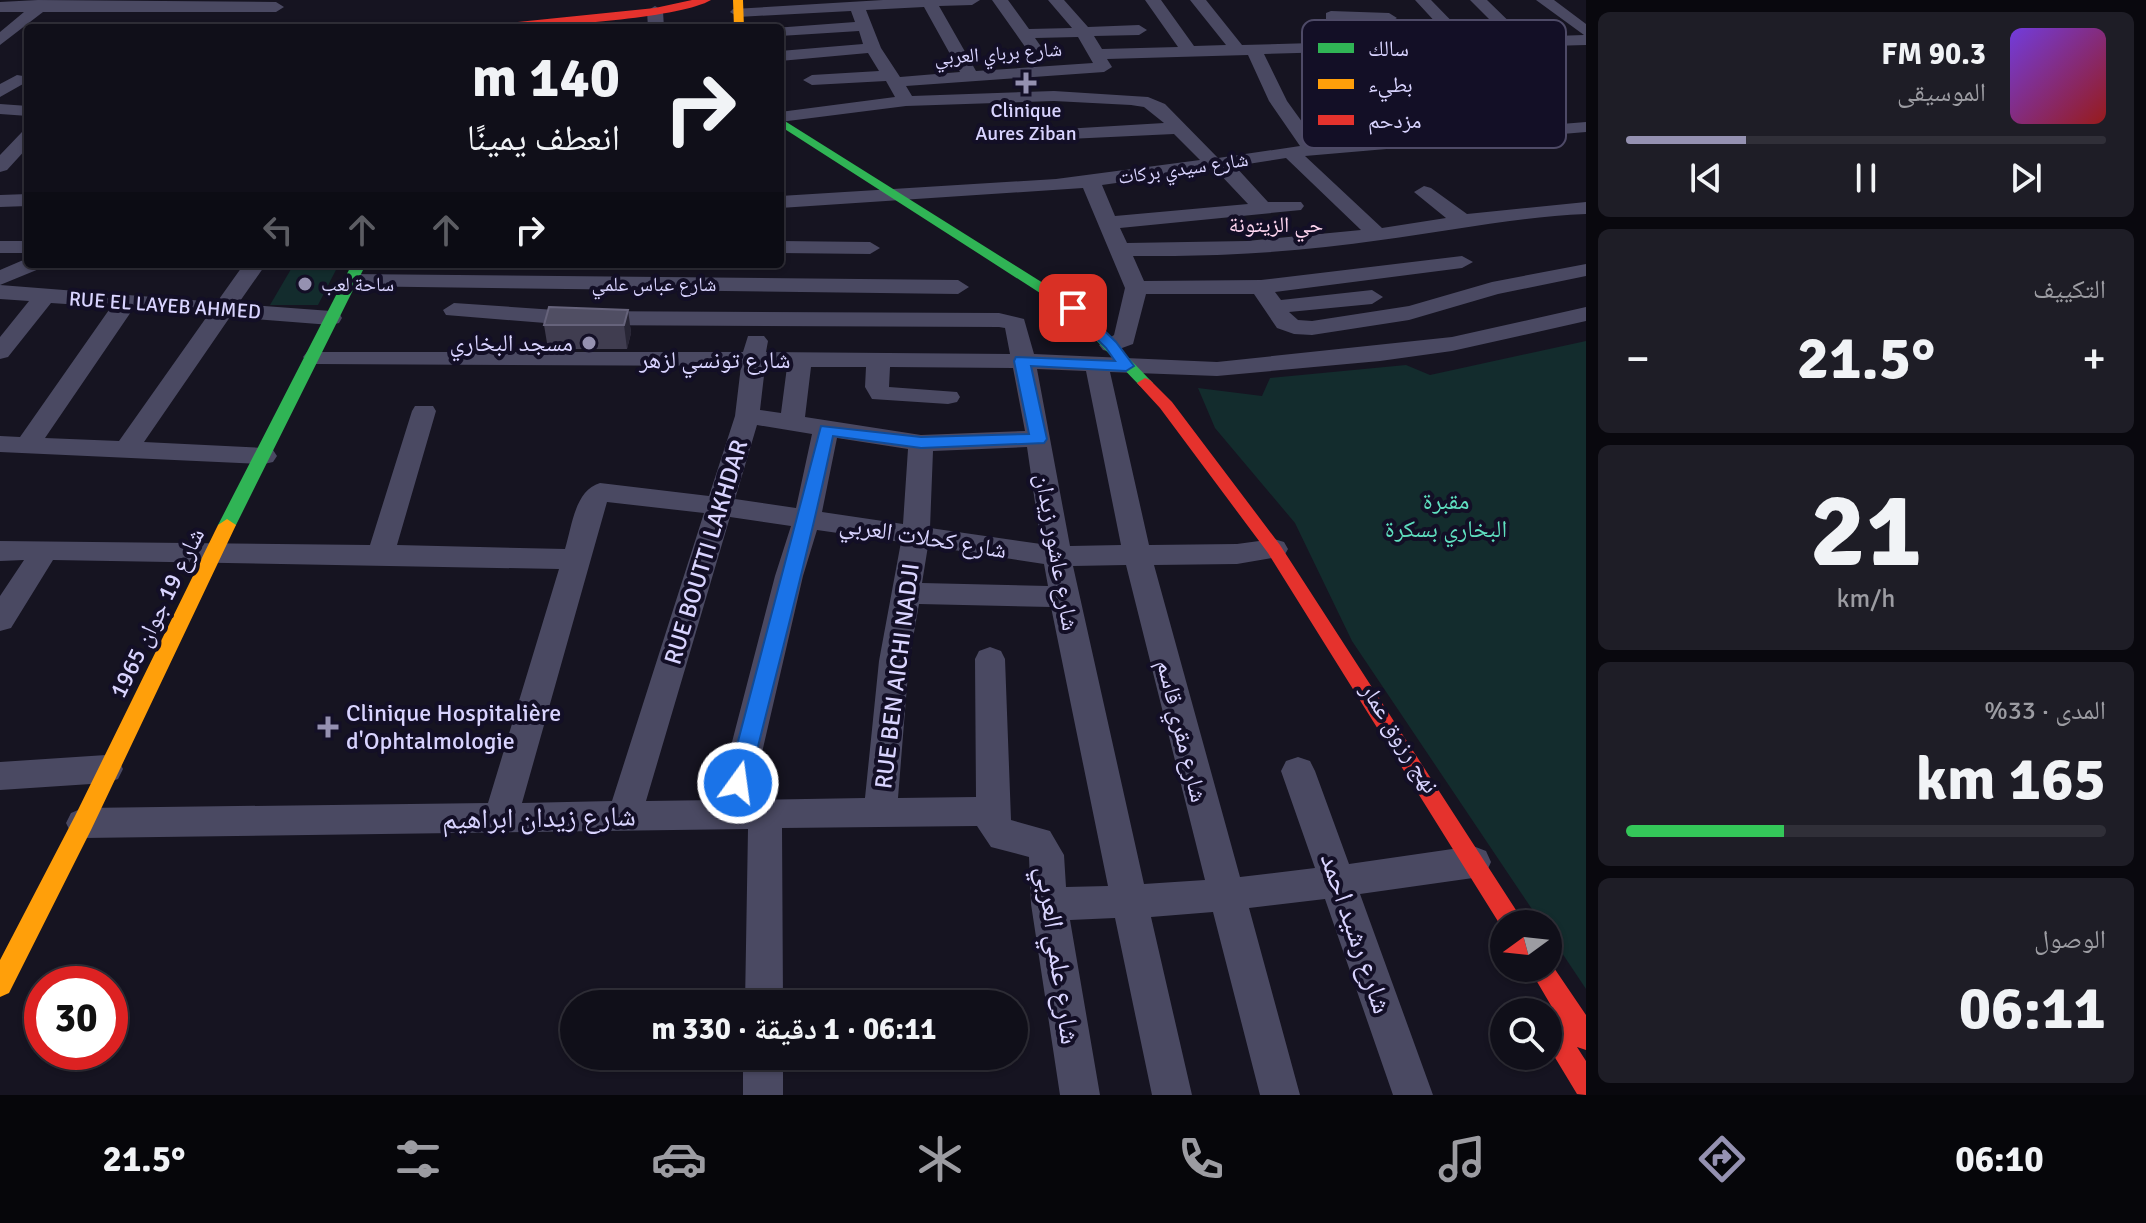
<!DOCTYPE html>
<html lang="ar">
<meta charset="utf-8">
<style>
body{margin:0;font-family:Signika,"Noto Naskh Arabic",sans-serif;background:#1e1d26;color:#f1f3f6;direction:rtl;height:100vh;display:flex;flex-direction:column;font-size:30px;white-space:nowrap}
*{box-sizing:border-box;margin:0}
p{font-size:26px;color:#9c9ca2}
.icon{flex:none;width:44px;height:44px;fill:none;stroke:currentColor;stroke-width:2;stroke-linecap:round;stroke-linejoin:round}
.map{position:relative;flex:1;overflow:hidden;direction:ltr}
.sheet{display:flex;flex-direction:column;gap:12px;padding:12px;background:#09080e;width:560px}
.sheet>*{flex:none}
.hud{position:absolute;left:24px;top:24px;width:760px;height:244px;border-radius:8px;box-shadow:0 2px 6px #0004,0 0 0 2px #302f38;direction:rtl;background:#100f19;color:#f1f3f6;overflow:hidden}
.needle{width:52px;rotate:255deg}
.tools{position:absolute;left:1490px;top:910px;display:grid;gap:16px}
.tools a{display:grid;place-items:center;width:72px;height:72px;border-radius:50%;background:#100f19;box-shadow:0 2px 6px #0004,0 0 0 2px #302f38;font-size:40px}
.speed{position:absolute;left:24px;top:966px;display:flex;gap:16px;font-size:40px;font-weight:700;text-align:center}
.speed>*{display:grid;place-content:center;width:104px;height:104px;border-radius:50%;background:#100f19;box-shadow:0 2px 6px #0004,0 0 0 2px #302f38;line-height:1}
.speed .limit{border:12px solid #d22;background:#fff;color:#111}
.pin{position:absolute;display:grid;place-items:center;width:68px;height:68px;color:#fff;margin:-34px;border-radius:16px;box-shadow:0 4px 12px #0006}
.me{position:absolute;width:88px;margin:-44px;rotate:14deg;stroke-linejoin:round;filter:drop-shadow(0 0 6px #0008)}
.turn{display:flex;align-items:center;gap:28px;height:168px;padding:0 32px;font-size:36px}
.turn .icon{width:104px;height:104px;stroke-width:2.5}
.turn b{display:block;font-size:56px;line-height:68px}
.lanes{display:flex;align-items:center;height:76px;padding:0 32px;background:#0003;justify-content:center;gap:40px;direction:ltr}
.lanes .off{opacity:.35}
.big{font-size:60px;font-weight:700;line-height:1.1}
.sheet .widget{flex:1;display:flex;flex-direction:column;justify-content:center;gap:12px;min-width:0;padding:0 28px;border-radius:12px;background:#1e1d26}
.sheet .dial{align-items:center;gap:0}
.dial b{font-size:104px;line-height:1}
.song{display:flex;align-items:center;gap:24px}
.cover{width:96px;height:96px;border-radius:12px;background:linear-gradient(135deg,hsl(260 70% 55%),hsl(0 70% 35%))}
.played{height:8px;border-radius:4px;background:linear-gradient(90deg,#9591b1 25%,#302f38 25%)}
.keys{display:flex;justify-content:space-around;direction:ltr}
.heat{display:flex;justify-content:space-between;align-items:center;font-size:44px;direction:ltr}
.charge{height:12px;border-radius:6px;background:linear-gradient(90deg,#34c759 33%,#302f38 0)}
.trip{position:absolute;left:560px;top:990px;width:468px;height:80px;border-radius:40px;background:#100f19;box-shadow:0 2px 6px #0004,0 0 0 2px #302f38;font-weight:700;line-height:80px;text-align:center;direction:rtl}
.tabs{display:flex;height:128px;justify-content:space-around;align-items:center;background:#06060a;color:#9c9ca2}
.tabs .icon{width:56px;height:56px}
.tabs .current{color:#9591b1}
.tabs b{font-size:36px;color:#f1f3f6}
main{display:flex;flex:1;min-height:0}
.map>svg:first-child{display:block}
.green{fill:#132c2d}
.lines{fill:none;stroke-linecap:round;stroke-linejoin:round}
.street{fill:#4a4962;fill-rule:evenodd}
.fast{fill:#30b455;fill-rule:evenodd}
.slow{fill:#ff9f0a;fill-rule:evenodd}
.jam{fill:#e5322d;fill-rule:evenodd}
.wall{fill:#403d50}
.shaded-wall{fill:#282635}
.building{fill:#504e63;stroke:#66637b;stroke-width:2}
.route{fill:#1a73e8;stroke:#114b97;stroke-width:2}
.poi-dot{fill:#9591b1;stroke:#130f26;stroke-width:3}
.labels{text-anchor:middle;stroke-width:8;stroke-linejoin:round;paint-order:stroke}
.far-street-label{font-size:20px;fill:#d9d4ff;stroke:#130f26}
.far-poi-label{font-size:20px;fill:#d9d4ff;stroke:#130f26}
.far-neighbourhood-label{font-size:22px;fill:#ffd6f0;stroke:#130f26}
.poi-label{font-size:24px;fill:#d9d4ff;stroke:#130f26;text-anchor:end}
.street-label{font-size:24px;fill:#d9d4ff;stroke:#130f26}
.park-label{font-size:24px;fill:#5fe0c0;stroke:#130f26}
.near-street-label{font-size:28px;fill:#d9d4ff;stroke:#130f26}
.key{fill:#130f26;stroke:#4e4a67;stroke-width:2}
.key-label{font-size:22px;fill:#d9d4ff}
</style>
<main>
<section class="sheet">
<div class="widget">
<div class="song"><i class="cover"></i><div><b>90.3 FM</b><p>الموسيقى</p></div></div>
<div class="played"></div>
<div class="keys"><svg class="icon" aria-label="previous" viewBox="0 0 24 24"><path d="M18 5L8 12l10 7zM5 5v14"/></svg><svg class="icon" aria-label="pause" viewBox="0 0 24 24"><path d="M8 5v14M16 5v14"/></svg><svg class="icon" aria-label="next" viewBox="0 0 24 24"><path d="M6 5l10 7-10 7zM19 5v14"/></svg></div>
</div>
<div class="widget"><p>التكييف</p>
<div class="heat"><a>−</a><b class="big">21.5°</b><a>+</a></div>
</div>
<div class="widget dial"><b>21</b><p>km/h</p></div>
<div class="widget"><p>المدى · 33%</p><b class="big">165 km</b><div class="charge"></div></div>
<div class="widget"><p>الوصول</p><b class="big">06:11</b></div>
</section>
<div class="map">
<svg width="1586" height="1095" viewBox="0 0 1586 1095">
<rect width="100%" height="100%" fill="#161421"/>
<!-- green -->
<path class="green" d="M294 264H339L318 305H270Z
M1586 341V989L1548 932V924H1542L1352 641 1295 523 1215 428 1198 388 1262 396 1270 378 1406 365 1430 375Z"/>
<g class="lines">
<!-- street -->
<path class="street" d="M38 0 276 2 284 7 276 12H43L0 45V32L24 12H0V2Z
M883 0H980L972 5 939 6 976 71 1093 63 1078 37 1035 38 1042 48 1034 53 1028 51 992 0H1008L1029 29 1072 28 1048 0H1064L1088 27 1139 25 1147 30 1139 35 1094 36 1102 49 1178 47 1145 0H1161L1194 46 1226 45 1190 0H1206L1242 45 1451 39 1415 0H1431L1469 39 1507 37 1470 0H1487L1525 37 1584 35 1536 0H1554L1586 24V45L1264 54 1287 101 1318 144 1401 137 1351 91 1348 87 1357 82 1363 83 1421 135 1586 122V132L1305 156 1382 228 1446 218 1414 192 1424 186 1431 188 1467 214 1586 202V214C1517 217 1450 231 1381 240 1299 252 1216 257 1133 256L1144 281 1261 280 1462 256 1473 262 1462 268 1275 292 1281 300 1372 290 1383 297 1372 304 1289 312 1298 320 1312 321 1409 306 1492 282 1586 264V276L1498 294 1409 320 1312 335 1294 334 1277 328 1254 294H1146L1133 344 1111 352 1103 350 1099 345 1114 335 1125 288 1083 188 780 208V196L1056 179 1200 160 1174 134 1047 140 1038 135 1047 130 1164 123 1144 107 1131 105 1054 101 906 106 780 122V112L895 97 886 81 812 85 803 80 812 75 879 71 868 53 780 61V51L863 44 859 31 780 36V28H774L855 22 851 11 738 17 730 12 733 9ZM924 7 960 72 900 77 881 48 866 10ZM1248 55 1269 101 1300 146 1218 158 1165 104 1148 97 1054 91 912 96 906 86 1104 72 1112 67 1107 59ZM1286 158 1361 230 1247 241 1127 243 1120 228 1301 210 1304 206 1301 202H1268L1235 166ZM1215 169 1248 204 1115 216 1102 185Z
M655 6 663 11 664 28H648L647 11Z
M1331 11 1389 13 1397 18 1389 23 1326 19V13Z
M17 75 23 76 26 80 23 84 0 97V84Z
M0 104 28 106V116L0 114Z
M28 130V147L7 170 0 172V155L22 132Z
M28 194V206L0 207V195Z
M0 241H28V253H0Z
M780 241 870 242 880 248 870 254 780 253Z
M28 258V264H42L39 269 0 285V270Z
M244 264H266L238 304 331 311 339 313 342 318 339 323 331 325 230 317 144 442 264 448 273 450 277 456 273 462 264 464 0 452V436L20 437 111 307 51 303 8 357 0 359V337L29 301 0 299V285L217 302ZM133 309 208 315 119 441 45 438Z
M351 274 958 280 969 287 958 294 343 286 340 281Z
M454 303 570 311 999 313 1024 319 1034 354 1217 362 1452 337 1586 307V321L1452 351 1380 361 1217 376 1110 372 1149 545 1237 544 1274 539 1284 542 1288 549 1284 556 1237 564 1154 565 1240 877 1315 868 1281 771 1286 761 1298 757 1310 761 1315 771 1349 864 1473 846 1486 851 1491 862 1486 873 1473 878 1360 894 1433 1095H1393L1325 899 1249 908 1300 1095H1260L1213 912 1151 917 1192 1095H1152L1115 918 1070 920 1100 1095H1060L1031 904 1029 857 991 847 977 826 782 828 783 1004H745L748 829 83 838 71 833 66 823 71 813 83 808 488 803 559 569 53 560 11 628 0 631V596L24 560 0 561V541L370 545 412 411 415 406H433L436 411 397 545 565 549C572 526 575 490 600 483L709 496 735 416 741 366 315 364 307 362 303 357 307 352H743L748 336H764L768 341 766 352 1010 354 1005 328 999 327 570 325 446 315 443 310ZM765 367H787L781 413 760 410ZM811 367H866L865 387 872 399 948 404 957 402 960 397 957 392 889 387 890 367 1013 368 1025 431 921 435 805 417ZM1037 369 1086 371 1121 545 1070 546ZM757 425 812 434 796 508 735 499ZM837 438 908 449 903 524 822 512ZM1027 447 1041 544 930 528 933 451ZM607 502 704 513 612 801 522 803ZM730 517 791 526 775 576 717 800 646 801ZM817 530 901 542 879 661 865 798 751 800 803 576ZM928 546 1044 564 1048 586 922 583ZM1126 565 1205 880 1144 884 1073 566ZM919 604 1051 607 1108 886 1066 887 1064 855 1050 831 1011 820 1005 659 1001 651 990 647 979 651 975 659 976 797 898 798 909 661Z
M106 755 118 759 123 769 118 779 106 783 0 790V762Z
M743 1056H783V1095H743Z"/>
<!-- fast -->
<path class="fast" d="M780 118 1078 305 1150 380 1153 383 1150 386H1140L1068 311 780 126Z
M352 264H366L236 525 227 531 221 529 218 525Z"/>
<!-- slow -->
<path class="slow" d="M733 0H743L744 28H734Z
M227 519 236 525 91 830 9 993 0 997V960L75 816 218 525Z"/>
<!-- jam -->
<path class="jam" d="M692 0H711C677 20 529 28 484 28L489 25 655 8Z
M1145 378 1150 380 1172 402 1280 545 1525 924H1504V931L1268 553 1160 408 1137 383Z
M1548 959 1586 1015V1050L1577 1047 1586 1061V1095L1577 1094 1548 1046V1012H1545L1548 1011 1556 1014 1529 968H1548Z"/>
</g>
<!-- wall -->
<path class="wall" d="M628 310 631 333 627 349H548L544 325Z"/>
<!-- shaded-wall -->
<path class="shaded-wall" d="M628 310 631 333 627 349 624 325Z"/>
<!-- building -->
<path class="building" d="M549 307 628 310 624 325H544Z"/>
<!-- route -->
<path class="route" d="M1073 304 1078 305 1116 342 1134 366 1126 371 1031 366 1047 439 1044 443 921 448 833 436C809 553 777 668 749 783L746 790 738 792 730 790 727 783 821 426 921 437 1029 434 1014 361 1016 357 1115 361 1106 348 1068 311V305Z"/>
<!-- markers -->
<g class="poi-dot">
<path d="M1022 71h8v8h8v8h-8v8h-8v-8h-8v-8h8z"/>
<circle cx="305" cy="284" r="8"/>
<circle cx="589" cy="343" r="8"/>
<path d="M324 715h8v8h8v8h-8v8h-8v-8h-8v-8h8z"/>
</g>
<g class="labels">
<!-- far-street labels -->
<g class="far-street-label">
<text transform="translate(998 53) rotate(-4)" y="7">شارع برباي العربي</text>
<text transform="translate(1183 168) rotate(-8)" y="7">شارع سيدي بركات</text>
<text x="654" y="291">شارع عباس علمي</text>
<text transform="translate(165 305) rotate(4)" y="7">RUE EL LAYEB AHMED</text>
</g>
<!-- far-poi labels -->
<g class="far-poi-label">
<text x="1026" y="117">Clinique<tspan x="1026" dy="23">Aures Ziban</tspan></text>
<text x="321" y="291" text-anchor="start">ساحة لعب</text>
</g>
<!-- far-neighbourhood labels -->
<g class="far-neighbourhood-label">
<text x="1276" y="232">حي الزيتونة</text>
</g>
<!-- poi labels -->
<g class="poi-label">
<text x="573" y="351">مسجد البخاري</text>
<text x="346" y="721" text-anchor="start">Clinique Hospitalière<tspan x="346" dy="28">d'Ophtalmologie</tspan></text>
</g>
<!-- street labels -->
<g class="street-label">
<text x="715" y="368">شارع تونسي لزهر</text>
<text transform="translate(923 537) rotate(9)" y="8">شارع كحلات العربي</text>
<text transform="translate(706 552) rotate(-73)" y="8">RUE BOUTTI LAKHDAR</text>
<text transform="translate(1057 552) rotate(80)" y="8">شارع عاشور زيدان</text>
<text transform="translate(157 613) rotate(-64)" y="8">شارع 19 جوان 1965</text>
<text transform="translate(897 676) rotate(-83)" y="8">RUE BEN AICHI NADJI</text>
<text transform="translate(1182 731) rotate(76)" y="8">شارع مقري قاسم</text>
<text transform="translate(1400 738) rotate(58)" y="8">نهج رزوق عمار</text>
</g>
<!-- park labels -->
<g class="park-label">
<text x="1446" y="509">مقبرة<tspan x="1446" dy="28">البخاري بسكرة</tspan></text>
</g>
<!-- near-street labels -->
<g class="near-street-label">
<text transform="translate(539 817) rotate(-1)" y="10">شارع زيدان ابراهيم</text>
<text transform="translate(1357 933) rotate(71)" y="10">شارع رشيد احمد</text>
<text transform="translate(1059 955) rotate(82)" y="10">شارع علمي العربي</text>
</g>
</g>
<!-- legend -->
<rect x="1302" y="20" width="264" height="128" rx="12" class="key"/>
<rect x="1318" y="43" width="36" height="10" fill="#30b455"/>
<rect x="1318" y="79" width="36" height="10" fill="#ff9f0a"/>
<rect x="1318" y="115" width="36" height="10" fill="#e5322d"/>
<g class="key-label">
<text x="1368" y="56">سالك</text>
<text x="1368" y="92">بطيء</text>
<text x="1368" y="128">مزدحم</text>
</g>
</svg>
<div class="tools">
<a><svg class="needle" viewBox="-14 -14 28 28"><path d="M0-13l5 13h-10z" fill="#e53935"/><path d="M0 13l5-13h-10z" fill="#9c9ca2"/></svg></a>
<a><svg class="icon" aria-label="search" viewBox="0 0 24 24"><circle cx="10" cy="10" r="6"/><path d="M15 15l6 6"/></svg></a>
</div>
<div class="speed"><div class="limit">30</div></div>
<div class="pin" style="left:1073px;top:308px;background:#d93025"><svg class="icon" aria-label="arrive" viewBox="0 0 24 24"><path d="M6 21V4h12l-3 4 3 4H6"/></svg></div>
<svg class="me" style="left:738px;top:783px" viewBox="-20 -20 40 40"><circle r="17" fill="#1a73e8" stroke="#fff" stroke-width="3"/><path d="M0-11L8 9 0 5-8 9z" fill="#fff"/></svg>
<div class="trip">06:11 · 1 دقيقة · 330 m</div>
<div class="hud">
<div class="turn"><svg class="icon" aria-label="right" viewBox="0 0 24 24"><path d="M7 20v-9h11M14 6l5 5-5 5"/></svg><div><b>140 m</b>انعطف يمينًا</div></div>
<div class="lanes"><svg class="icon off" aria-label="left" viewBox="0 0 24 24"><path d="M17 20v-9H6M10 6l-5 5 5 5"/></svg><svg class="icon off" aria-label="ahead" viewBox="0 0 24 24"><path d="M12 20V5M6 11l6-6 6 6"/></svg><svg class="icon off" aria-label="ahead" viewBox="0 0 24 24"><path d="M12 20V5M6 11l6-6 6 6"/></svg><svg class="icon" aria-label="right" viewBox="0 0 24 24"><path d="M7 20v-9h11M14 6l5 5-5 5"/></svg></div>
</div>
</div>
</main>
<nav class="tabs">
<b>06:10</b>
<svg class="icon current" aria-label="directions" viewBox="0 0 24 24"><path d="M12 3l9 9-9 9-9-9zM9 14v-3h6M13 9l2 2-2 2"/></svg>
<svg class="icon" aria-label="music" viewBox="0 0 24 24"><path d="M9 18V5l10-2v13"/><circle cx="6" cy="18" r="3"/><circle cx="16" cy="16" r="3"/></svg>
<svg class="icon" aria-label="phone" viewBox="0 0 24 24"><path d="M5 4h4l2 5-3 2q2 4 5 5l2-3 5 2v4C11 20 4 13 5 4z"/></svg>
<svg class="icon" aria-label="climate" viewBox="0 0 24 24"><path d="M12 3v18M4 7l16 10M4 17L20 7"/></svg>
<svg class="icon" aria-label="car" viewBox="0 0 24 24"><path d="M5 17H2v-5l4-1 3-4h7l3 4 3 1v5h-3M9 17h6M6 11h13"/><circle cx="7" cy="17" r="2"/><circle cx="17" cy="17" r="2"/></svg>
<svg class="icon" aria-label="filters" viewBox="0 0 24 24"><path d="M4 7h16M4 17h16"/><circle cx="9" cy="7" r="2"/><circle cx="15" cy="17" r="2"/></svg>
<b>21.5°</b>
</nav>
